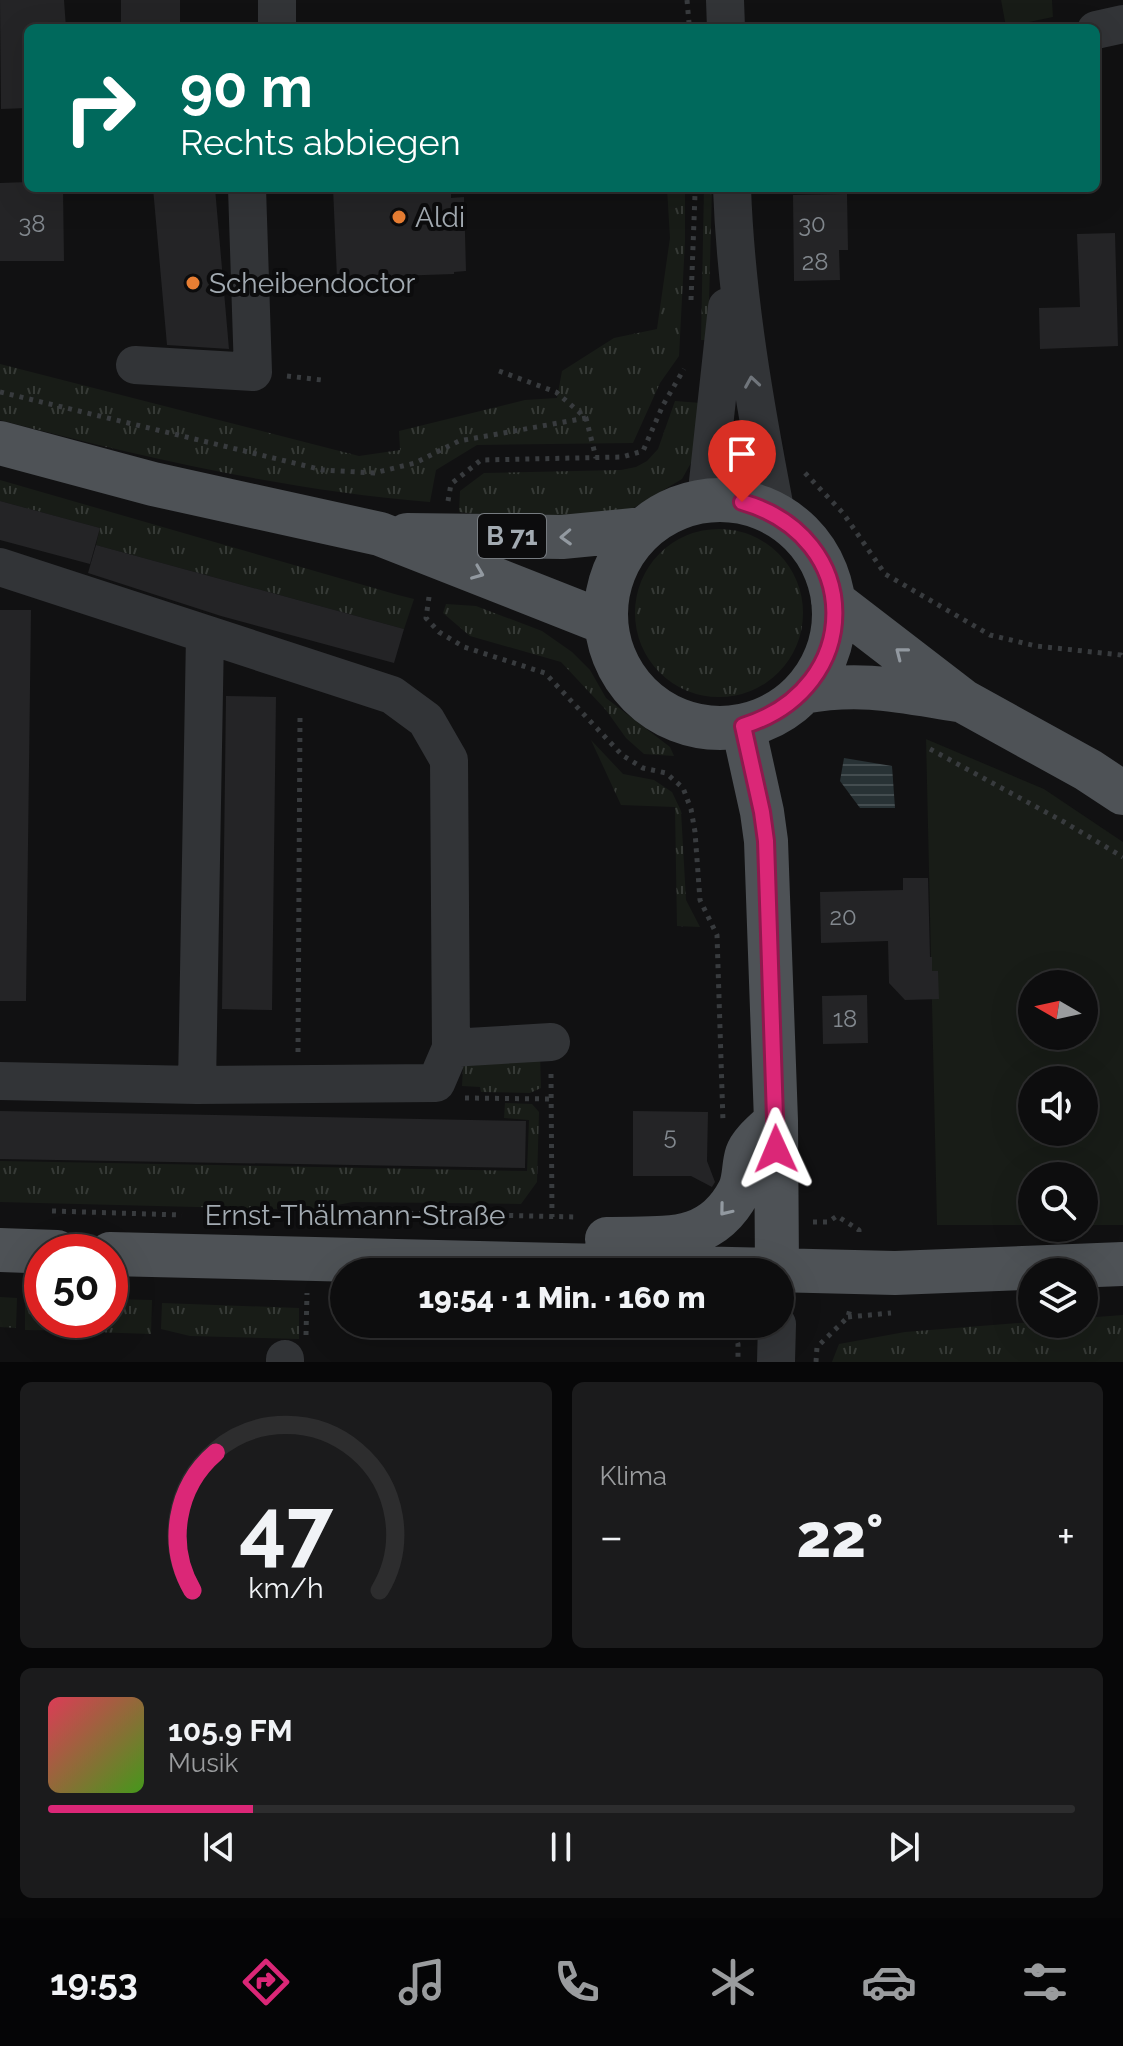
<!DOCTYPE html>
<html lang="de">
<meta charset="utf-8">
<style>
body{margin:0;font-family:Raleway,sans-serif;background:#1b1b1c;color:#f1f3f6;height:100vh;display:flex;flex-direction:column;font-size:30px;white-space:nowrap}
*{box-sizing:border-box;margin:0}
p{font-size:26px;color:#9a9c9e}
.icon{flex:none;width:44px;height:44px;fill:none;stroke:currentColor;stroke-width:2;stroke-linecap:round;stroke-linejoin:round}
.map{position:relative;height:1362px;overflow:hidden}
.drawer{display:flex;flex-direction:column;gap:20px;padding:20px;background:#070708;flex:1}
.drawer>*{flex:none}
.hud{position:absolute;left:24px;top:24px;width:1076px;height:168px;border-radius:12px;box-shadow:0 8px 32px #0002,0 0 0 2px #2d2d2e;background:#00695c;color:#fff;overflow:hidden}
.needle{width:52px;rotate:279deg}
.fabs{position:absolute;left:1018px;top:970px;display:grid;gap:16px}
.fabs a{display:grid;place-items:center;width:80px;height:80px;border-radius:50%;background:#0d0d0e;box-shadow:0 8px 32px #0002,0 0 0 2px #2d2d2e;font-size:40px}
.speed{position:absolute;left:24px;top:1234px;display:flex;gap:16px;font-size:40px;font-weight:700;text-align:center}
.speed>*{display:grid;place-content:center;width:104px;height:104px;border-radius:50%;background:#0d0d0e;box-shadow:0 8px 32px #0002,0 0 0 2px #2d2d2e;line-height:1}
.speed .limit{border:12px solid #d22;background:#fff;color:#111}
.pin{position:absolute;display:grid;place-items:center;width:68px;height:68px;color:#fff;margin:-82px -34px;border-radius:50% 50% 50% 0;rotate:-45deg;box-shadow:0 0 8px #0007}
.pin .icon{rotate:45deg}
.me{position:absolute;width:88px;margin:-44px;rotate:359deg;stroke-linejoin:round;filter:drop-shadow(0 0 6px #0008)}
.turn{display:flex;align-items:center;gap:28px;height:168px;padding:0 24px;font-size:36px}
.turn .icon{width:104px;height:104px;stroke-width:2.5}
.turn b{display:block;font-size:56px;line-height:68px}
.big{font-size:60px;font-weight:800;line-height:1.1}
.drawer .widget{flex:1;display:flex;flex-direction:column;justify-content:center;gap:12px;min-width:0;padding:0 28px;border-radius:12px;background:#1b1b1c}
.drawer .dial{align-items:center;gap:0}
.dial svg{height:208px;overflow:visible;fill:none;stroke:#2d2d2e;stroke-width:7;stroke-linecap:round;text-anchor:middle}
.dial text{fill:#f1f3f6;stroke:none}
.song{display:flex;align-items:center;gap:24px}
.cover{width:96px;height:96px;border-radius:12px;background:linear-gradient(135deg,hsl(350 70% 55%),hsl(100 70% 35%))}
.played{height:8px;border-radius:4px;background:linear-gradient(90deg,#db2777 20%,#2d2d2e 20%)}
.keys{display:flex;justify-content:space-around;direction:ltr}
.heat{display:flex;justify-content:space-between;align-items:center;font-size:44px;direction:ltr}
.drawer .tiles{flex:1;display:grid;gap:20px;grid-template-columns:1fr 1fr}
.widget:last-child{grid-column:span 2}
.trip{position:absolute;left:330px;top:1258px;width:464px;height:80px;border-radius:40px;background:#0d0d0e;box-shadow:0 8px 32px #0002,0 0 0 2px #2d2d2e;font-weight:800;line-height:80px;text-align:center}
.menu{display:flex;height:128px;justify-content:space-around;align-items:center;background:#050506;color:#9a9c9e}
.menu .icon{width:56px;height:56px}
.menu .current{color:#db2777}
.menu b{font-size:36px;color:#f1f3f6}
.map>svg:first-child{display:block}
.grass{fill:url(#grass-tufts)}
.green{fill:#181c17;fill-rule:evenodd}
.water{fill:url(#water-rules)}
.building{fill:#242426}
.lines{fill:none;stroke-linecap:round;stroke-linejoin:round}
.path{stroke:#383b3e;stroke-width:5;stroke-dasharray:4 6;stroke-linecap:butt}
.minor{stroke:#323437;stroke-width:38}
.major{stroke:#4e5256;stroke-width:44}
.oneway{stroke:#70757b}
.oneway2{stroke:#9299a0}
.route-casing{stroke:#8e194d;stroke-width:20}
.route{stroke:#db2777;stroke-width:14}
.poi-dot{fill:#e87e33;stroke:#0c0c0d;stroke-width:3}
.labels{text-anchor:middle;stroke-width:8;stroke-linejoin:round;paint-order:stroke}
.number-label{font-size:24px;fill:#82888e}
.shield{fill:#0c0c0d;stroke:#767b80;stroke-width:2}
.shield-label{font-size:26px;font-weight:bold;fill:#a3abb2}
.poi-label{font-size:28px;fill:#a3abb2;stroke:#0c0c0d;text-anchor:start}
.street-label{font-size:28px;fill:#a3abb2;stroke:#0c0c0d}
</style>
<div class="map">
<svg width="1123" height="1362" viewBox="0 0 1123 1362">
<defs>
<pattern id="grass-tufts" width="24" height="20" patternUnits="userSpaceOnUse" patternTransform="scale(2)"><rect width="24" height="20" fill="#181c17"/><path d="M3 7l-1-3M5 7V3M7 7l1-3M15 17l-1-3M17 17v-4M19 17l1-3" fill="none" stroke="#363a36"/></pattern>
<pattern id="water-rules" width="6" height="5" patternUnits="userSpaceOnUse" patternTransform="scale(2)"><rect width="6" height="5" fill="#283235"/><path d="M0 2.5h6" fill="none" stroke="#444d50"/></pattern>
</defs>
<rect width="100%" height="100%" fill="#111112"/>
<!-- grass -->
<path class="grass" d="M667 188H685V241L679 356 660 383 633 443 477 445 436 470 430 502C284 490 141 457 0 420V364L359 456 400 450 399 431 525 400 557 398 562 371 614 338 657 329 670 238Z
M704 188H712L708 340H701Z
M675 401 701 403 692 461 682 479 620 516 534 521 459 512 460 491 484 473 621 470 636 467 647 461 658 449Z
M0 480 398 595 414 599 404 629 96 545 100 528 0 501Z
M635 613a84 84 0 1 1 168 0a84 84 0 1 1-168 0Z
M446 604 476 606 542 631 572 652 590 670 606 698 670 747 674 756 644 754 626 738 606 710 561 662 470 636 443 613Z
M591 740 623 774 654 780 672 792 681 811 686 900 700 927 677 926 675 807 621 805Z
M540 1054 541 1088 530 1093 481 1092 480 1087 462 1086 463 1067 475 1057Z
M505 1103 532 1104 539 1112 537 1182 521 1204 353 1202 311 1210 0 1202V1161L527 1171 529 1120 504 1118Z
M0 1297 17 1298 16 1328 0 1327Z
M25 1297H42V1320H84L83 1331 25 1330Z
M110 1299 152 1300 151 1334 92 1332V1320H110Z
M162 1303 299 1308V1339L190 1336 161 1329Z
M1123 1315V1362H832L839 1344 905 1332 1032 1322V1324H1084V1318Z"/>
<!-- green -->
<path class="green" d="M1001 0H1052L1053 17 1006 27Z
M926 739 1044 789 1123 842V1225H1084V1176H1032V1225H937ZM1032 984H1084V1036H1032ZM1032 1080H1084V1132H1032Z"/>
<!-- water -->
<path class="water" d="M844 758 892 766 895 808H860L840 781Z"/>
<!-- building -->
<path class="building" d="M0 0H64L66 28H28V108L1 109Z
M121 0H180V28H121Z
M28 182V188H63L64 261H0V183Z
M153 188H215L229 349 167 345Z
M333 188H451V198L464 197 466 271 454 272V274L337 278Z
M847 194 848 250H839L840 280 794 281 793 195Z
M1115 233 1118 346 1040 349 1039 308 1080 307 1077 234Z
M0 501 100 528 90 564 0 540Z
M96 545 404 629 394 663 221 616 88 573Z
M0 610H31L26 1001H0Z
M226 696 276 697 272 1010 222 1009Z
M903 878H928L930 957H932V971H938L939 999 905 1000 889 983 888 941 821 943 820 892 903 890Z
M867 995 868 1043 823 1044 822 996Z
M0 1111 526 1121 525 1168 0 1159Z
M633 1111 708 1112 707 1161 715 1182 712 1187 691 1176H633Z"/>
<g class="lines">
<!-- path -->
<path class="path" d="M687 0 689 23
M691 300 695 194
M499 371 556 392 586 418 596 458
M287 376 322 380
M0 392 323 470 374 473 415 463 459 441 586 418
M805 473 843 513 885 574 990 635 1036 646 1121 655 1123 658
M448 501 451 484 481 460 622 457 643 451 663 405 684 369
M429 597 426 618 439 632 464 647 545 673 622 755 643 768 666 773 683 788 691 809 695 832 700 900 717 935 723 1122
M930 749 1064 822 1123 857
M298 1052 300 717
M551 1074 552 1217
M465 1098 551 1099
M52 1211 182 1215
M320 1219 351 1212 577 1217
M813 1222H828L837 1216 859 1230V1235
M848 1317 891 1313
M731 1324 738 1344V1362
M306 1335 307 1293
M816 1362 817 1347 848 1317 850 1309"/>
<!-- minor -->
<path class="minor" d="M277 0V28
M725 0 726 28
M1096 30 1123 24
M732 188C736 298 755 406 776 514
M135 365 253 372 247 188
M706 500 727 307
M0 567 392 695 426 720 449 760 451 1048
M0 1081 197 1085 436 1083 451 1048 551 1042
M197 1085 205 635
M285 1362V1359
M776 1362 777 1324"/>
<!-- major -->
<path class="major" d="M0 443 153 484 380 534 606 623
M606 614a114 114 0 1 1 228 0a114 114 0 1 1-228 0Z
M407 535 562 537 644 529
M833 601 963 701 1088 770 1123 793
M803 692C861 681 901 691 958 700
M743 726 762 812 766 841 776 1121 777 1270
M607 1239C662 1237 710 1247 739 1191 745 1180 743 1166 747 1154 751 1142 767 1130 776 1121
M0 1250 57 1252
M110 1254 895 1273 1123 1264"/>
</g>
<!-- one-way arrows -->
<defs><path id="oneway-chevron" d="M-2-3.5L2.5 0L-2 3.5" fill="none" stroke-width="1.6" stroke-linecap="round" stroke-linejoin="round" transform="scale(2)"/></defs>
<use class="oneway" href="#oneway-chevron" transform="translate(752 382) rotate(-99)"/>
<g class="oneway2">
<use href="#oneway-chevron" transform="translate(566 537) rotate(178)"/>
<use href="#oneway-chevron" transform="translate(478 573) rotate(22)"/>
<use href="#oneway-chevron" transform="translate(901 653) rotate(-142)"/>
<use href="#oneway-chevron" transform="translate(725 1210) rotate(129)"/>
</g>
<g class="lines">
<!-- route casing -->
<g class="route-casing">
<path id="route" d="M742 502C865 537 865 688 743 726L762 812 766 841 776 1149"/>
</g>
<!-- route -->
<use href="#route" class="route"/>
</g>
<!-- markers -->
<g class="poi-dot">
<circle cx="399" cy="217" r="8"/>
<circle cx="193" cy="283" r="8"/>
</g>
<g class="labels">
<!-- number labels -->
<g class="number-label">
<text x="32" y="232">38</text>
<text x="812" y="232">30</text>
<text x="815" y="270">28</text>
<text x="843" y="925">20</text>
<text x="845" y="1027">18</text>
<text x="670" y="1144">5</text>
</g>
<!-- shield labels -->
<rect class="shield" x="478" y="514" width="68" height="44" rx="6"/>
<g class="shield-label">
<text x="512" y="545">B 71</text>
</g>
<!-- poi labels -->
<g class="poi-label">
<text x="415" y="227">Aldi</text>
<text x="209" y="293">Scheibendoctor</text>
</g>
<!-- street labels -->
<g class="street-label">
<text x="355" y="1225">Ernst-Thälmann-Straße</text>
</g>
</g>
</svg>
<div class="fabs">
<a><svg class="needle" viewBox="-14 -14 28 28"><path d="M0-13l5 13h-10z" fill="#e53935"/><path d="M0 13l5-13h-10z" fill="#9a9c9e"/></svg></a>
<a><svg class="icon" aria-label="sound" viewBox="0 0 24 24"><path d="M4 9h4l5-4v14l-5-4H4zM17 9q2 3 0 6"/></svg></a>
<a><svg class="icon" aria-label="search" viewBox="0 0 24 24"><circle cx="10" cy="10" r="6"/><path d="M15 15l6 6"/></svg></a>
<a><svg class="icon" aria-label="layers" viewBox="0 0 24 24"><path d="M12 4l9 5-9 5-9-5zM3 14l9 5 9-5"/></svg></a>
</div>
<div class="speed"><div class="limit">50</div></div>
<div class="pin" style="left:742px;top:502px;background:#d93025"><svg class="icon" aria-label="arrive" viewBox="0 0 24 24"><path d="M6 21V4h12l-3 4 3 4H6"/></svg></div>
<svg class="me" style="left:776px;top:1149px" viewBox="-20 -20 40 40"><path d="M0-17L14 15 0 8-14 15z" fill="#db2777" stroke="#fff" stroke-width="4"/></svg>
<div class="trip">19:54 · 1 Min. · 160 m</div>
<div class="hud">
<div class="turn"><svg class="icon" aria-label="right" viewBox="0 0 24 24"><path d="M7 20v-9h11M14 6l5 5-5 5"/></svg><div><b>90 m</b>Rechts abbiegen</div></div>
</div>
</div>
<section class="drawer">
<div class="tiles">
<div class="widget dial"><svg viewBox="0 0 100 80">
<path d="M14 69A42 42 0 1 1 86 69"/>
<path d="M14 69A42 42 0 0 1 23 16" stroke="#db2777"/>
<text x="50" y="56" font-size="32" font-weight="700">47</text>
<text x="50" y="72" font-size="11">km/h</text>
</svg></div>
<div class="widget"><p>Klima</p>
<div class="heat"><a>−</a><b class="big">22°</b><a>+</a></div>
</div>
<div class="widget">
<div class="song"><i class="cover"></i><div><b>105.9 FM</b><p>Musik</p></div></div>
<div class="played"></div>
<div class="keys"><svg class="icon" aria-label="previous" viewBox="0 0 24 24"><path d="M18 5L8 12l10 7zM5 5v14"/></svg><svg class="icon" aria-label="pause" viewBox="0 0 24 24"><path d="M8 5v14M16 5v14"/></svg><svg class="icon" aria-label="next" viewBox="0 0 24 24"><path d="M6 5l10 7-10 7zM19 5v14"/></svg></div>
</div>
</div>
</section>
<nav class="menu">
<b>19:53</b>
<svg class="icon current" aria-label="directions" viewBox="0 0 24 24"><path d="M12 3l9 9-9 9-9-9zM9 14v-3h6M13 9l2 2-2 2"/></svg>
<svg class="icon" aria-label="music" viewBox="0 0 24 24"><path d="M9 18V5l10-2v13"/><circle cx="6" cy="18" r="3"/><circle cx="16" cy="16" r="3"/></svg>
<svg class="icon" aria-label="phone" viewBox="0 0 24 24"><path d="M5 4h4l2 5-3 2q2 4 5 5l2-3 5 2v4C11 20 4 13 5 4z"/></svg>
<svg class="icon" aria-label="climate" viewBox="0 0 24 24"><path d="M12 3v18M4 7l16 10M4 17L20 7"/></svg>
<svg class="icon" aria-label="car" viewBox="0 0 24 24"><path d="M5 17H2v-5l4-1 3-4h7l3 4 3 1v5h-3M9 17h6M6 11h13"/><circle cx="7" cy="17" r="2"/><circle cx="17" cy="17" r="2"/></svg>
<svg class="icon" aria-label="filters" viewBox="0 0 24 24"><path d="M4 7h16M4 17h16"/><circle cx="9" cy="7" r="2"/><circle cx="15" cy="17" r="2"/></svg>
</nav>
